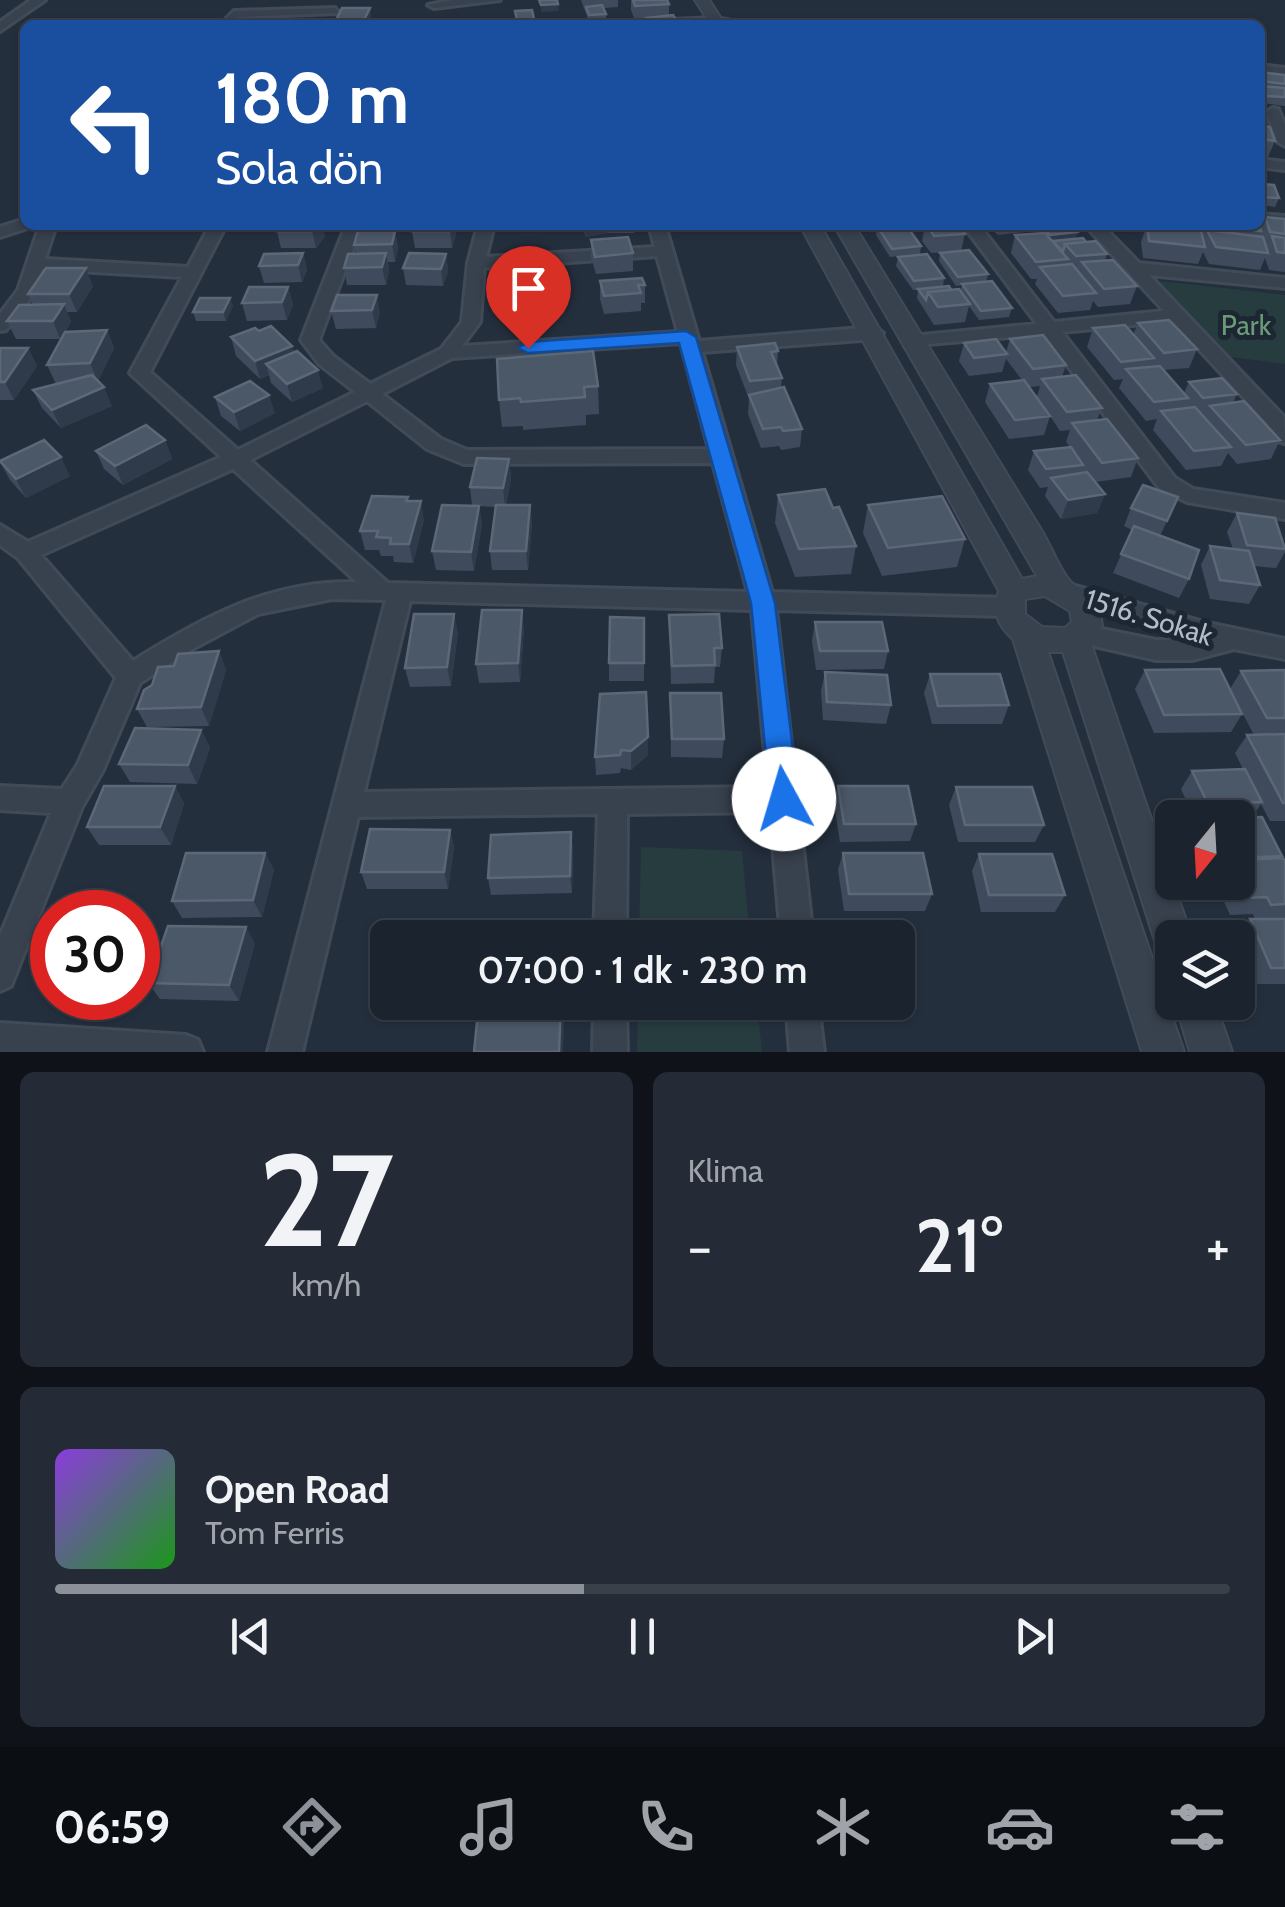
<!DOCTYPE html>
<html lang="tr">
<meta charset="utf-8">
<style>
body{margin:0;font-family:Cabin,sans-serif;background:#242b36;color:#f1f3f6;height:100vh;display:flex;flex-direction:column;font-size:38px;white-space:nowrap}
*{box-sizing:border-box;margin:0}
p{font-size:32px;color:#a0a4aa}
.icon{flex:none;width:55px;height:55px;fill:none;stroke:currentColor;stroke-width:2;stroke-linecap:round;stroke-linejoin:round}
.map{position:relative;height:1052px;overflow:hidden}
.drawer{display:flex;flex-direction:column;gap:20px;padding:20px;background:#0f1319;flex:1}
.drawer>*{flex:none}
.top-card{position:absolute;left:20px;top:20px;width:1245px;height:210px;border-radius:15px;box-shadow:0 2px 8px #0004,0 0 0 2px #39404a;background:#1a4fa0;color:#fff;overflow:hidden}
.needle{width:65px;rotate:198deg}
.buttons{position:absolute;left:1155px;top:800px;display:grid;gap:20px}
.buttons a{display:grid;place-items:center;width:100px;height:100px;border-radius:15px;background:#1b232e;box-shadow:0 2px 8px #0004,0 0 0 2px #39404a;font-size:50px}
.speed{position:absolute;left:30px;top:890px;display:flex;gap:20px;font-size:50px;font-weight:700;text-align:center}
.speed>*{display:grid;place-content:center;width:130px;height:130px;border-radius:50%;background:#1b232e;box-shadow:0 2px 8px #0004,0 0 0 2px #39404a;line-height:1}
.speed .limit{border:15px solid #d22;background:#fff;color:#111}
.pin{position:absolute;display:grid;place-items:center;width:85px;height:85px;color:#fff;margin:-102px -42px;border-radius:50% 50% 50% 0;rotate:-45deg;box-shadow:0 0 10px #0007}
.pin .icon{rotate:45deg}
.me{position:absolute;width:110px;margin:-55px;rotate:354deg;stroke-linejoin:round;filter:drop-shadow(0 0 8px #0008)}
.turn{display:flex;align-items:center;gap:35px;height:210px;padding:0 30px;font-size:45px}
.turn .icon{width:130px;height:130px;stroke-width:2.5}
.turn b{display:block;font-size:70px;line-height:85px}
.big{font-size:75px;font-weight:600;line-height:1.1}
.drawer .card{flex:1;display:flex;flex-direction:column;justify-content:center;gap:15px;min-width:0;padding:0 35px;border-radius:15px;background:#242b36}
.drawer .dial{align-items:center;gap:0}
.dial b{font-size:130px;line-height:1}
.song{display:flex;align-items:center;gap:30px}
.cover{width:120px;height:120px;border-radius:15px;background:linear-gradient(135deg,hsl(270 70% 55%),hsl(120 70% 35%))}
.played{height:10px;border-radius:5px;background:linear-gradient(90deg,#8c9099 45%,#39404a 45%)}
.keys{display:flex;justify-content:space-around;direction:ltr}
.heat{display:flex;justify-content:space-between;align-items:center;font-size:55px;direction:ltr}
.drawer .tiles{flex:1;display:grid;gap:20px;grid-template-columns:1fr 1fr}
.card:last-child{grid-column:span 2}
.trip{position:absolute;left:370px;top:920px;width:545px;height:100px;border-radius:15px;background:#1b232e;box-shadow:0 2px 8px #0004,0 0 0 2px #39404a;font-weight:600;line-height:100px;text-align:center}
.menu{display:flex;height:160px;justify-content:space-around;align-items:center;background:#0b0e12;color:#a0a4aa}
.menu .icon{width:70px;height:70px}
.menu .current{color:#8c9099}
.menu b{font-size:45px;color:#f1f3f6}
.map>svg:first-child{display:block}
.green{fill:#263c3f}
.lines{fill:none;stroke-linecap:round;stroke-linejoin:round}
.minor-casing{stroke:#414a57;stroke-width:6}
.tertiary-casing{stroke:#414a57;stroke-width:4}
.minor{fill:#38414e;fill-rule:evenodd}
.tertiary{fill:#38414e;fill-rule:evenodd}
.wall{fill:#3f4b5c;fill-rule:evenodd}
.shaded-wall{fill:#2f3b4b}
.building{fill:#4b5868;stroke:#5c6777;stroke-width:2.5}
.route{fill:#1a73e8;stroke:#114b97;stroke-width:2.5}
.labels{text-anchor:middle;stroke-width:10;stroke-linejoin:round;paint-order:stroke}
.park-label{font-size:28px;fill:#6b9a76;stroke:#1d2633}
.street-label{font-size:28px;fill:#b4bcc9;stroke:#1d2633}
</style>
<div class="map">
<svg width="1285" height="1052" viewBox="0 0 1285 1052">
<rect width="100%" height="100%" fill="#242f3e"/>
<!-- green -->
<path class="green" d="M1151 280 1285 295V364L1222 356Z
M641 847 742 851 750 937H639Z
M638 1003H757L762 1052H637Z"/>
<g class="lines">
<!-- minor casing -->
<g class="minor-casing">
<path id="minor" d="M31 0H45L0 31V22Z
M453 0H500L434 8 428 5Z
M335 8 339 13 237 17 232 25H220L234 11Z
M716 18 752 25H641L647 21Z
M1260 65 1285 68V76L1260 73Z
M1273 108 1278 109 1285 125V146L1278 142 1266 112Z
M1260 159 1285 162V170L1260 167Z
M1260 214 1285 216V226L1260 224Z
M25 219V225H32L31 227 0 237V227Z
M40 225H56L45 259 188 267 210 225H226L150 372 238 450 355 392 319 364 301 340 346 225H362L319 340 333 356 370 384 441 349 462 322 468 263 478 225H494L486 257 655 247 649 225H665L699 341 874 327 883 333 874 339 702 352 772 592 1007 598 1016 601 1019 607 1016 613 1007 616 776 610 813 938H781L770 812 627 814 626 938H594L598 814 358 817 302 1052H268L386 600 332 599 258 614 194 648 140 683 103 770 82 807 11 986 0 991V936L51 813 0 810V786L62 789 78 764 116 678 18 558 0 545V525L28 542 221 457 130 373 182 277 42 269 36 291 6 330 0 331V314L18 290ZM657 256 678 332 462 346 480 322 484 268ZM681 343 709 449 467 450 441 439 382 394 452 358ZM367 401 427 449 464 464 713 463 748 592 388 583 250 460ZM233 469 357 582C271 580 203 617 133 661L41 555ZM410 601 752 610 768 787 364 792Z
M963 225H979L1054 322 1164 311 1085 225H1102L1139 263 1285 278V288L1149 275 1284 417 1285 443 1278 441 1268 424 1173 321 1062 332 1175 478 1193 489 1285 503V519L1187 502 1159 488 1044 334 905 346V338L912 336 1037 324Z
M1068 584 1203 622 1285 639V659L1234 649 1192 660H1156L1073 641 1070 634 1073 627 1082 625 1156 640 1196 639 1060 599 1056 593 1060 587Z
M594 1002H626L627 1052H593Z
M786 1002H818L824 1052H790Z
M0 1023 186 1035 198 1040 203 1052H0Z"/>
</g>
<!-- tertiary casing -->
<g class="tertiary-casing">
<path id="tertiary" d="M695 0H709L725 25H711Z
M800 225H820L1022 579 1037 576 834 225H854L1043 533C1051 547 1057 563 1066 576 1079 596 1099 590 1102 626L1090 641 1192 938H1172V956L1159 951 1154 938 1063 652H1048L1184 1052H1142L1013 639C997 625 992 611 999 591ZM1045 596 1070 611 1072 622 1065 628 1042 627 1025 614V599Z
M1175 1002H1215L1232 1052H1190Z"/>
</g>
<!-- minor -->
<use href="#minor" class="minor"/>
<!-- tertiary -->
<use href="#tertiary" class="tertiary"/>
</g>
<!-- wall -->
<path class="wall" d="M581 0H618V7L604 8 606 14V21L589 22Z
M631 0H667L669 4V16L679 25H646V19L635 20 631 10Z
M516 18 534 19 535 25H517Z
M335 22H372L371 25H335Z
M1260 72 1285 75V106L1262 103 1260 98Z
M1260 126 1275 141 1268 157 1260 156Z
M1260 184 1279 198 1275 207 1260 205Z
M1265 217 1285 219V272L1269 270 1265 258 1260 270 1209 264 1203 252 1198 264 1143 258 1141 242 1147 225 1163 227V225H1259L1260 228Z
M164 225H187L186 227H165Z
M280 225H328L327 229H323L325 236 316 248H281L277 231Z
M414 225H455L456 234 452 248H415L412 231Z
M582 225H634V233H607L586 237Z
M870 225H906L921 246 920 254 890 257 876 235 877 228H872Z
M925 225H959L965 234 961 251 988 274 986 282 1012 308 1009 317 979 320 969 306 965 322 934 325 917 298 918 290H913L896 266 898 257 944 278 943 287 960 291 962 285 956 286 939 261 940 253 947 252 931 253 922 241Z
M986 225H1028L1026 232 998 235Z
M1039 225H1070L1077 232 1075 239 1086 242 1107 254 1105 261 1137 286 1130 304 1098 307 1093 301 1090 310 1058 313 1035 284 1037 279H1031L1011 253 1015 235 1038 233Z
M395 231 398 248 395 262H388L389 270 386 285H347L344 268 356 253 354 245Z
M591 240 633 253V271L596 274 591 257Z
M303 253 307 270 302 282 264 283 259 266Z
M446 254 448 271 443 286 406 285 403 268Z
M600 281 645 285V303H641V311L604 314 600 299Z
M93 286 77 312H67L71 322 65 332 107 330 114 348 98 381 112 406 61 428 42 408 33 390 56 384 47 365 65 332 60 339H16L7 321 33 305 28 294Z
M288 287 293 305 287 320 247 321 242 303Z
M337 295 380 313 376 328 336 329 331 311Z
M233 306 226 321H196L193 312Z
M1138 323 1197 349 1189 368 1163 370 1184 393 1189 382 1237 394 1233 403 1280 440 1271 459 1237 464 1228 453 1221 466 1186 470 1153 430 1157 419 1146 421 1119 388 1123 379 1114 380 1087 347 1093 328 1133 335Z
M259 331 292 346 294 352 323 388 292 402 271 383 269 375 260 379 236 356 231 337Z
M1010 339 1066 365 1062 377 1102 408 1097 420 1138 458 1131 477 1095 482 1105 494 1097 513 1061 519 1045 496 1048 487 1040 488 1028 470 1034 451 1070 447 1066 442 1070 430 1060 431 1050 416 1044 435 1009 439 985 402 990 384 1022 380 1006 359 1002 372 969 376 959 361 964 343 1006 352ZM1040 386 1037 397 1029 387Z
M737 347 778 351 777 366 782 378 781 388 802 429 800 447 781 450 779 446 761 448 748 414 749 399 736 365Z
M0 348H28L37 366 14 400H0Z
M593 351 598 386 599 414 586 415V425L523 430V426L502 427 499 400Z
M215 397 275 413 240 431 221 416Z
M165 440 172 459 123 485 104 469 96 451Z
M509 459 511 478 506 505H530L532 523 528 570H492L490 551 495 507 479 506 482 524 474 571 436 570 432 551 472 505 470 487Z
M0 462 70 476 26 498 10 480Z
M778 495 833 508 856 546 851 574 795 577 775 523Z
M1178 497 1160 536 1189 579 1179 598 1113 573 1132 530 1124 526 1131 508Z
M409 501 424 520 413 563 394 562 393 556H381L379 550H365L360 531Z
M868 505 965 539 957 567 882 576 863 533Z
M1237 513 1285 545V552L1276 568 1254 566 1260 585 1249 604 1210 599 1201 565 1210 546 1233 549 1227 532Z
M669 615 722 648 720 667H715L714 683 671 684Z
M644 618V681H609V663Z
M815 622 888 651 884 669 816 670 812 641Z
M524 628 520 682 479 683 476 664Z
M458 632 451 686 410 687 405 668Z
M219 651 226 670 209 726 147 727 137 709 152 685 174 666Z
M1145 670 1230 689 1241 671 1285 670V821H1270L1261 804 1251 818 1282 856 1280 858 1285 862V984H1256L1236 936 1250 919H1255L1253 914 1230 915 1215 882H1238V818H1194L1181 789 1192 771 1243 769 1235 753 1247 735H1254L1241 710 1242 714 1231 732 1154 733 1135 689Z
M825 672 891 705 886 724 823 720 821 691Z
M930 674 1009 705 1002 724H932L924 693Z
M670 693 724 739 722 758 671 757Z
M600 694 648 755 631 770 621 768 620 773 596 775 595 757Z
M201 730 210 748 197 784 130 782 119 764Z
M175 786 184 804 171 845H99L87 827Z
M838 786 916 824 910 841 840 842 834 804Z
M956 787 1044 825 1035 842H958L949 805Z
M450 830 454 847 448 889H367L361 872Z
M571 832 573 850 572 893 491 895 488 878Z
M265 853 274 870 262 917 182 918 172 901Z
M843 853 932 894 925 911H844L838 870Z
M979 854 1065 895 1055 912H981L972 871Z
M255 943 239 1001 160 999 148 983Z"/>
<!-- shaded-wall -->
<path class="shaded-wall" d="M558 4 559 11 541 12V5Z
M370 8 372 22 371 25H364L363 22Z
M317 225H322L325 236 316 248 312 231Z
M451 225H455L456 234 452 248 450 231Z
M585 225H607V233L586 237Z
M395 231 398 248 395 262 392 244Z
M1077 232 1074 241 1048 244 1050 235Z
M303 253 307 270 302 282 298 265Z
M386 253 389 270 386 285 382 267Z
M446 254 448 271 443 286 441 269Z
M86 268 93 286 77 312 69 294Z
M288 287 293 305 287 320 282 302Z
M377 295 380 313 376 328 372 310Z
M230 298 233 306 226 321 223 312Z
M64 304 71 322 60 339 53 321Z
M107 330 114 348 98 382 90 363Z
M292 346 297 364H266L269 375 260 379 255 361Z
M28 348 37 366 14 400 5 382Z
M318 370 323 388 292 402 287 384Z
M104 387 112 406 61 428 52 410Z
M269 395 275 413 240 431 234 412Z
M165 440 172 459 123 485 115 466Z
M61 457 70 476 26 498 16 479Z
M509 459 511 478 505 507 503 488Z
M1105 494 1097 513 1061 519 1068 500Z
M421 501 424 520 413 563 409 544Z
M530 505 532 523 528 570 526 551Z
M479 506 482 524 474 571 471 552Z
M522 610 524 628 520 682 518 663Z
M454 614 458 632 451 686 447 667Z
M219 651 226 670 209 726 201 707Z
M201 730 210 748 197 784 188 765Z
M648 737V755L631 770V751Z
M175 786 184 804 171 845 160 827Z
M450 830 454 847 448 889 444 872Z
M571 832 573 850 572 893 570 876Z
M265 853 274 870 262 917 253 900Z
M246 927 255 943 239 1001 229 985Z
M561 1002H565L563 1052H559Z"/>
<!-- building -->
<path class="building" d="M539 0H557L558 4 541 5Z
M633 0H667L669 4 635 6Z
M602 5 606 14 589 15 586 7Z
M342 8H370L363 22H335Z
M532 10 534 19 517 20 515 11Z
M673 15 679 24 650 25 646 18Z
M1260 72 1285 75V84L1260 81Z
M1261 86 1285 88V97L1265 96Z
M1260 126 1270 127 1275 141 1260 139Z
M1260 184 1274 185 1279 198 1260 197Z
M1265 217 1285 219V234L1270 232Z
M280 225H317L312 231H277Z
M414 225H451L450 231H412Z
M906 225 921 246 892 249 877 226Z
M927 225H959L965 234 934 236Z
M1041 225H1070L1077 232 1050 235Z
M1147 225 1201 231 1205 247 1149 241Z
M1206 225H1259L1261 231Z
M1207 230 1263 237 1268 253 1216 247Z
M358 231H395L392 244 354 245Z
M1045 233 1068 259 1036 262 1015 235Z
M1272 236 1285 238V253L1277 252Z
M628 237 633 253 595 257 591 240Z
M1083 238 1086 242 1065 244 1063 252 1053 241Z
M1096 241 1107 254 1076 256 1065 244Z
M969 250 988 274 958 277 940 253Z
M303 253 298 265 259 266 264 254Z
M386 253 382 267 344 268 348 254Z
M409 253 446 254 441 269 403 268Z
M927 254 944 278 914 281 898 257Z
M1113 260 1137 286 1104 289 1082 262Z
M1072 264 1096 293 1063 296 1040 267Z
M46 268H86L69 294H28Z
M642 278 645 285H638L641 293 604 296 600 281Z
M992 281 1012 308 981 311 962 284Z
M949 286 951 290 928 292 926 300 918 289Z
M249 287H288L282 302 242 303Z
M959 289 970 304 938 307 928 292Z
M337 295H377L372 310 331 311Z
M200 298H230L223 312H193Z
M64 304 53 321H7L19 305Z
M1169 320 1197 349 1164 353 1138 323Z
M1125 325 1154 358 1121 362 1093 328Z
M271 326 292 346 255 361 231 337 255 328 259 331Z
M107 330 90 363 47 365 65 332Z
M1043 335 1066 365 1033 369 1010 339Z
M996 339 1007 354 974 358 964 343Z
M775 343 778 351 771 352 782 378 750 381 737 347Z
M0 348H28L5 382H0Z
M297 351 318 370 287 384 266 364Z
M593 351 598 386 584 387 585 397 521 402 520 398 499 400 497 359Z
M1160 366 1188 398 1154 402 1126 369Z
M92 375 104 387 52 410 33 390Z
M1076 375 1102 408 1067 412 1042 379Z
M1222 378 1237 394 1203 398 1189 382Z
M1024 380 1050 416 1015 420 990 384Z
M250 381 269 395 234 412 215 397Z
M784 387 802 429 783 431 781 427 763 429 749 395Z
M1244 401 1280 440 1246 445 1210 406Z
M1195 407 1231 447 1194 451 1161 411Z
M1107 419 1138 458 1102 463 1072 423Z
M146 425 165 440 115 466 96 451Z
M44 440 61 457 16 479 0 461Z
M1071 447 1083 465 1046 469 1034 451Z
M477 458 509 459 503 488 470 487Z
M1087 472 1105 494 1068 500 1051 478Z
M1143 485 1178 497 1167 521 1131 508Z
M825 489 833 508 839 507 856 546 799 549 778 495Z
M372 496 408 497 406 501H421L409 544H390L391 538 376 537 378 531H360Z
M942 496 965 539 888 548 868 505Z
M442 505 479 506 471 552 432 551Z
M496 505H530L526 551H490Z
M1237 513 1275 518 1285 549 1247 545Z
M1134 526 1199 550 1189 579 1121 554Z
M1210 546 1249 551 1260 585 1220 580Z
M482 610H522L518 663 476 664Z
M414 614H454L447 667 405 668Z
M719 614 722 648H714L715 665 672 666 669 615Z
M610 617 644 618V663H609Z
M815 622H882L888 651H820Z
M219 651 201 707 137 709 144 690 152 685 158 667 174 666 178 654Z
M1220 669 1242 714 1164 715 1145 670Z
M1285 670V718H1267L1241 671Z
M825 672 887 675 891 705 827 702Z
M930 674H1000L1009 705 938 706Z
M646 692 648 737 631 751 621 750 620 755 595 757 600 694Z
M670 693H721L724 739H672Z
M135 728 201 730 188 765 119 764Z
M1285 734V803H1283L1247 735Z
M1245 769 1262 802 1208 804 1192 771Z
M104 786H175L160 827H87Z
M838 786H908L916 824H844Z
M956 787H1032L1044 825H965Z
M1262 817 1282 856 1238 858V818Z
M370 829 450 830 444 872H361Z
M571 832 570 876 488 878 491 835Z
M186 853H265L253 900 172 901Z
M843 853H923L932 894H849Z
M979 854H1052L1065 895H989Z
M1283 858 1285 862V904L1271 905 1267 897 1243 898 1236 882H1238V860Z
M1250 919H1285V968H1271Z
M168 926 246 927 229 985 148 983Z
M479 1002H561L559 1052H474Z"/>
<!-- route -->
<path class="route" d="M686 331 696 337 775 603 799 799 794 808 784 812 774 808 770 799 751 603 679 343 528 353 518 348 528 342Z"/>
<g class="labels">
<!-- park labels -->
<g class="park-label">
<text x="1246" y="335">Park</text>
</g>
<!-- street labels -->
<g class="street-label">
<text transform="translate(1149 617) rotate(17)" y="10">1516. Sokak</text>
</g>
</g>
</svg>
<div class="buttons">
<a><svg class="needle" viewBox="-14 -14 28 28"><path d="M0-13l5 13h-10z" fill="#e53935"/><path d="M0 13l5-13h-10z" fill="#a0a4aa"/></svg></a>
<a><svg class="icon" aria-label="layers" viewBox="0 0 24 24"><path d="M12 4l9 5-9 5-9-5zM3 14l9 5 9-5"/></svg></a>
</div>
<div class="speed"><div class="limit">30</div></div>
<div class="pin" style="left:528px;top:348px;background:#d93025"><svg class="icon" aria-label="arrive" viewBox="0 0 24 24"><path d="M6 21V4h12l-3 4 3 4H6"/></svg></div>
<svg class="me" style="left:784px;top:799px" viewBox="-20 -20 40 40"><circle r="19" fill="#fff"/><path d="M0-13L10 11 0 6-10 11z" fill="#1a73e8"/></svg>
<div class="trip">07:00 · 1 dk · 230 m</div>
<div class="top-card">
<div class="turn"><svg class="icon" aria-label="left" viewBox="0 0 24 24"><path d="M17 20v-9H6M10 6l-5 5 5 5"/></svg><div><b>180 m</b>Sola dön</div></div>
</div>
</div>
<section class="drawer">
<div class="tiles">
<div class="card dial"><b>27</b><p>km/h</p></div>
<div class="card"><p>Klima</p>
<div class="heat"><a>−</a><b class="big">21°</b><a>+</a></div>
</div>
<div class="card">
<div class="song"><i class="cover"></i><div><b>Open Road</b><p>Tom Ferris</p></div></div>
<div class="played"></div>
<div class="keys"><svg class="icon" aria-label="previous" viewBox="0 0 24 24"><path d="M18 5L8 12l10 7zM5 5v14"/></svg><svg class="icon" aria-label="pause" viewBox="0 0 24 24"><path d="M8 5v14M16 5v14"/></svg><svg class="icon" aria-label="next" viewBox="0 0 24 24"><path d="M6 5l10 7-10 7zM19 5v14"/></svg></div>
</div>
</div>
</section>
<nav class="menu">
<b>06:59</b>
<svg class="icon current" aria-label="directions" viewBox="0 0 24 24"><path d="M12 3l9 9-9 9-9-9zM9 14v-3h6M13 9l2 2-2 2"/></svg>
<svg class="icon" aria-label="music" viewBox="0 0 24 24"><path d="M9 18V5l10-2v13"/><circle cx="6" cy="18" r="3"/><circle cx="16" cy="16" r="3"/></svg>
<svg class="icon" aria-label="phone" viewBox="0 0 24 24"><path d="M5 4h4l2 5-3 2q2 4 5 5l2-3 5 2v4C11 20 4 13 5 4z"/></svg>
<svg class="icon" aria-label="climate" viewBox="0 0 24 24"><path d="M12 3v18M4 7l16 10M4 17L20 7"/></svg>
<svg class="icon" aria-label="car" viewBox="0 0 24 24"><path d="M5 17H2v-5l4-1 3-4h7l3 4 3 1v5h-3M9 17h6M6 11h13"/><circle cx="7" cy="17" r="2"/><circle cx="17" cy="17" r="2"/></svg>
<svg class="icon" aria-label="filters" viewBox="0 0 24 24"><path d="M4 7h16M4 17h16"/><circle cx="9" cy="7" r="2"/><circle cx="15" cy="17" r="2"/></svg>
</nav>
